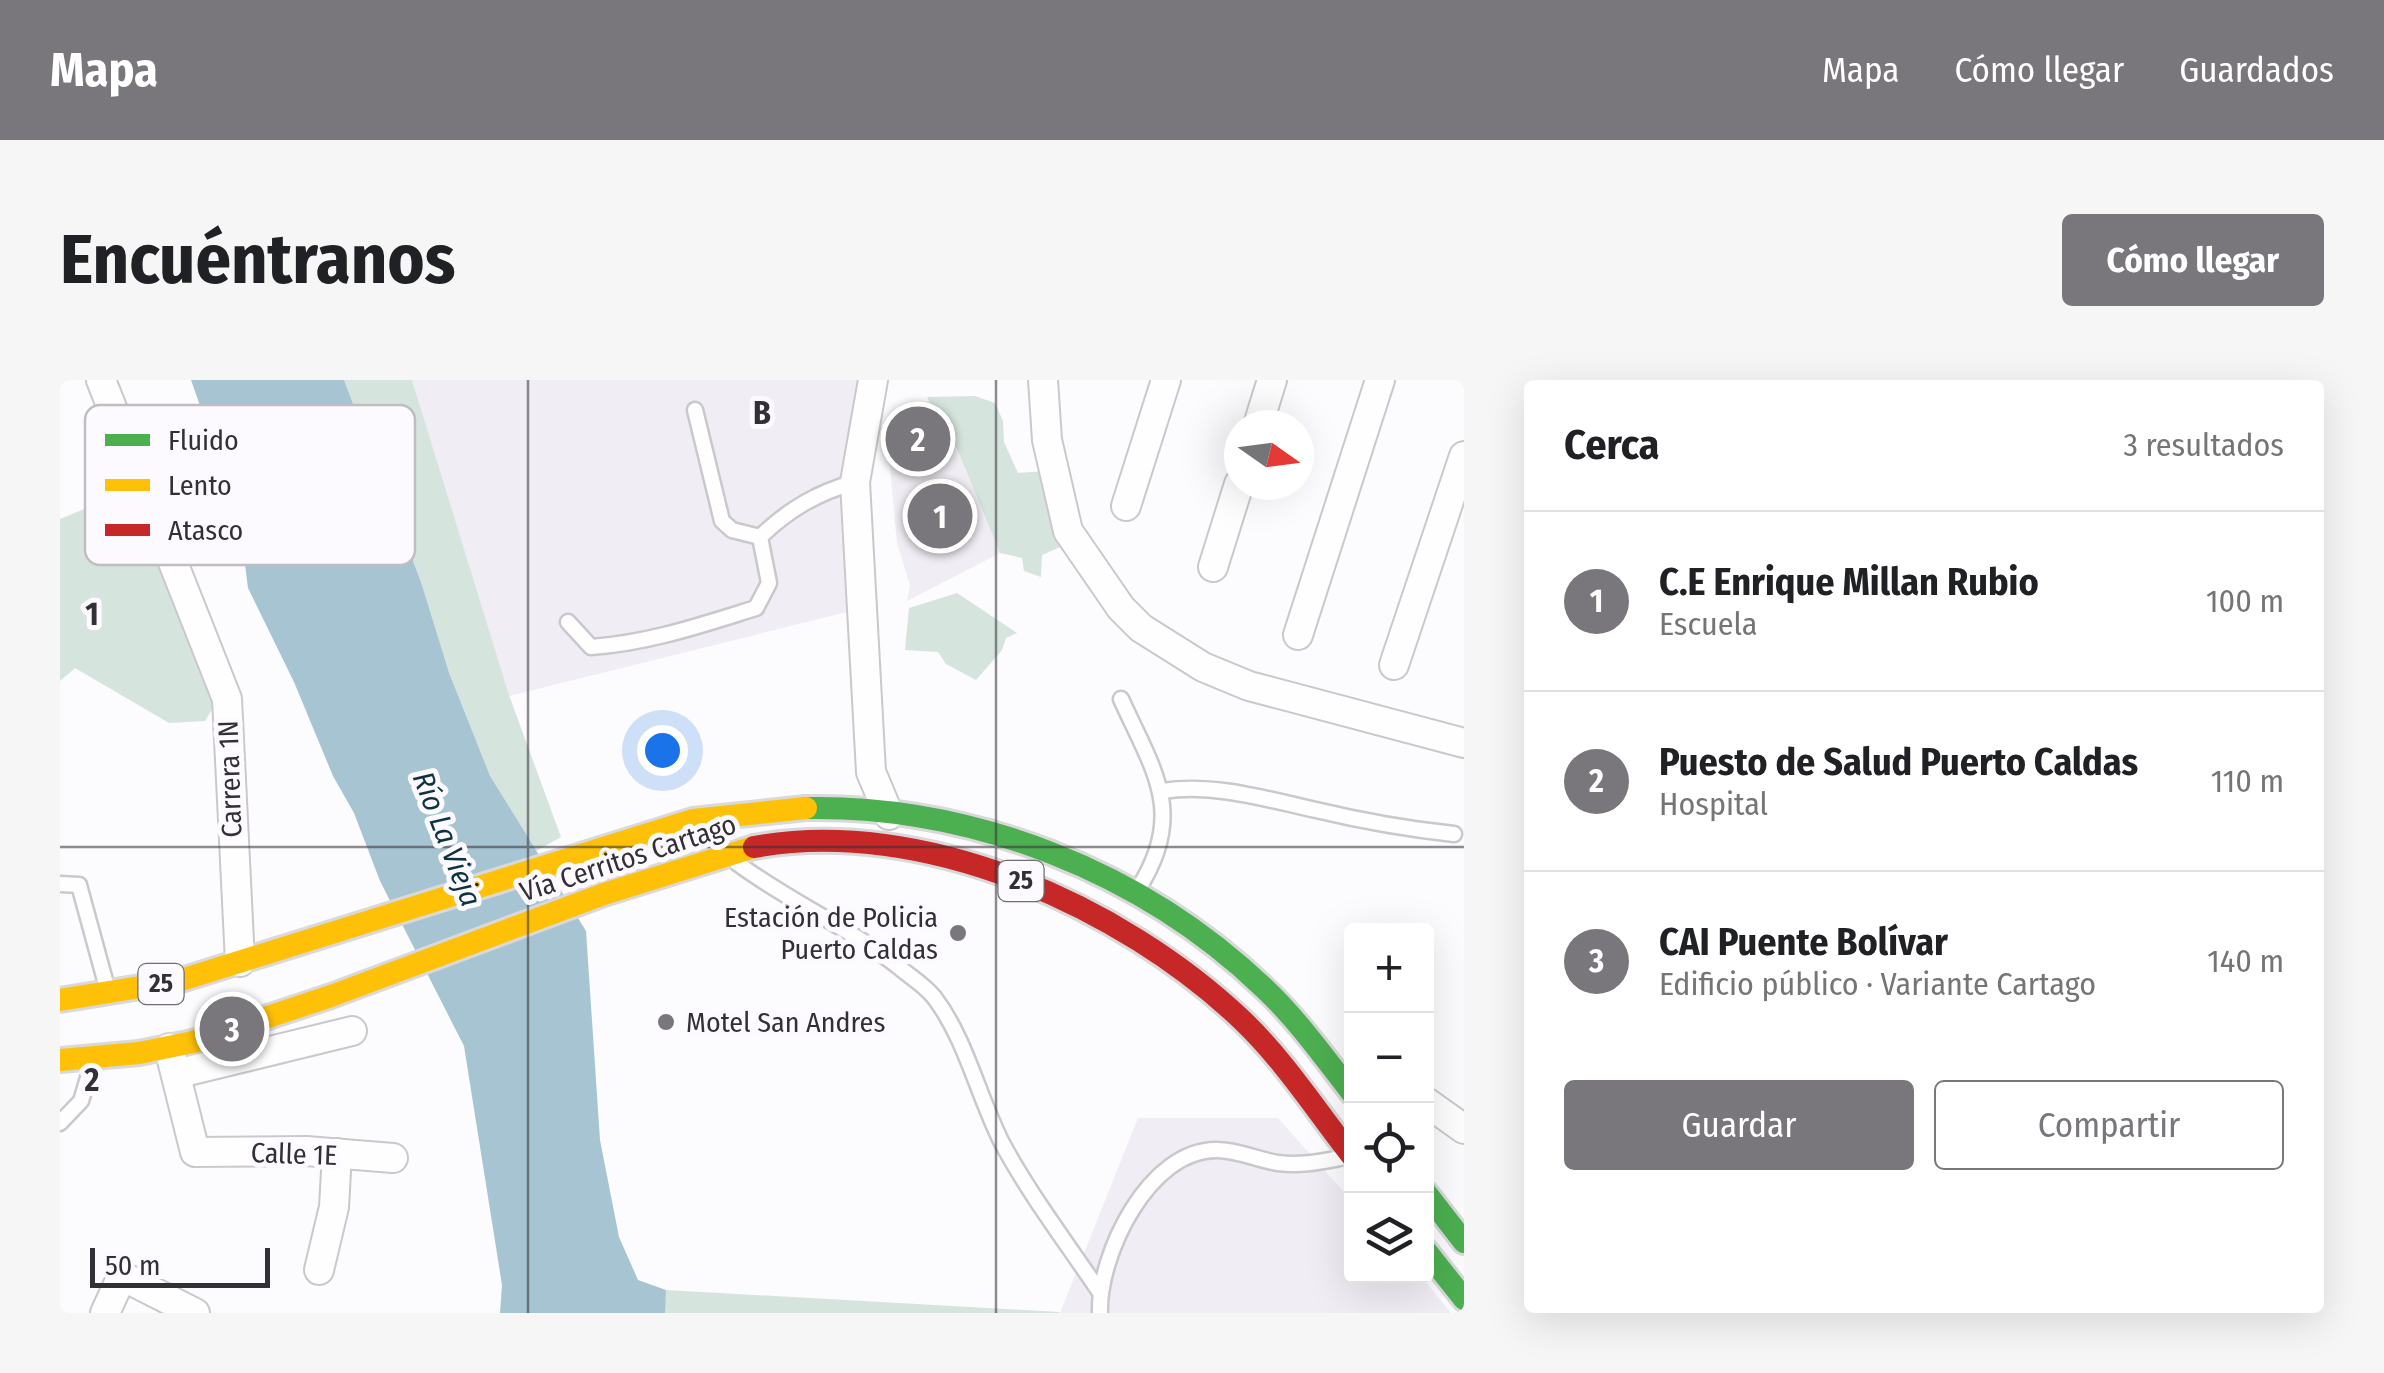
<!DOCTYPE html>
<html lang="es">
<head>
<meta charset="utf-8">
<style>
	body { margin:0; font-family:"Fira Sans Condensed",sans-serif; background:#f6f6f6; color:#202124 }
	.controls { position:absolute; right:30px; bottom:30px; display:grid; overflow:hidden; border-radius:10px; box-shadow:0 10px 40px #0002 }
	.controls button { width:90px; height:90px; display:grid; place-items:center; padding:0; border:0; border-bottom:2px solid #e0e0e0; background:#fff; color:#202124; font:50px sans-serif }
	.compass { position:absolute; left:1164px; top:30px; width:90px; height:90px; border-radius:50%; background:#fff; box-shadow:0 10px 40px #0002; rotate:104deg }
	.scale { position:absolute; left:30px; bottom:25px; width:180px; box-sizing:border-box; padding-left:10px; border:5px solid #332f37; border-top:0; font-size:28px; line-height:35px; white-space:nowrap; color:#332f37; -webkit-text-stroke:8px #fcfafe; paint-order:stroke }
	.you { position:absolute; left:602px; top:370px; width:35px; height:35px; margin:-25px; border:8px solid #fff; border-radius:50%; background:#1a73e8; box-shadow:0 0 0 15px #1a73e833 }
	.badge { display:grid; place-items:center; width:65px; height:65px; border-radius:50%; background:#79767c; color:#fff; font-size:32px; font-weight:700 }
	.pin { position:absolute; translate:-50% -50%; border:5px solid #fff; box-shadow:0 2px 10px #0006 }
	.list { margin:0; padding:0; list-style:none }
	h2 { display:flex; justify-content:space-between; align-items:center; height:130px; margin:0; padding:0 40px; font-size:42px }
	h2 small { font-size:32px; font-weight:400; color:#757577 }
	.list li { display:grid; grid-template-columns:65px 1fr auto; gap:30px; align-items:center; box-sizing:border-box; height:180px; padding:0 40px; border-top:2px solid #e0e0e0 }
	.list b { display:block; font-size:38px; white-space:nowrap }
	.list p { margin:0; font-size:32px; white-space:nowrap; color:#757577 }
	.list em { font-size:32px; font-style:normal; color:#757577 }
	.actions { display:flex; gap:20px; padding:30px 40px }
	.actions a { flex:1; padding:22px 0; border:2px solid #79767c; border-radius:10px; text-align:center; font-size:35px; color:#79767c }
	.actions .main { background:#79767c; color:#fff }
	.icon { flex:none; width:55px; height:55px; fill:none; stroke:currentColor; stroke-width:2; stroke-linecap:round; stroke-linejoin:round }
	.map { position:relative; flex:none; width:1404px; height:933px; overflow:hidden; border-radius:10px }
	header { display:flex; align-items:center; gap:60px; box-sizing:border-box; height:140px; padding:0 50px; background:#79767c; color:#fff }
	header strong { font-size:48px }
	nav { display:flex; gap:55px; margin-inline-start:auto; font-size:35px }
	.intro { display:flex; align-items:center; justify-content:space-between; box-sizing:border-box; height:240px; padding:0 60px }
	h1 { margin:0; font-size:70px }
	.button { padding:25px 45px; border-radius:10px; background:#79767c; color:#fff; font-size:35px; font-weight:700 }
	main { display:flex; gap:60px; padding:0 60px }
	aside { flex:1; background:#fff; border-radius:10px; box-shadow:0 10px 40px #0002 }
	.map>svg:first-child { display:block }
</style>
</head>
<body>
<header>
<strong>Mapa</strong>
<nav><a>Mapa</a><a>Cómo llegar</a><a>Guardados</a></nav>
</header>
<div class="intro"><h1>Encuéntranos</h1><a class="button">Cómo llegar</a></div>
<main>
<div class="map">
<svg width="1404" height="933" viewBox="0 0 1404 933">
	<rect width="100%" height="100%" fill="#fcfbfd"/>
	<g fill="#f1edf4">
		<path d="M 352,0 L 813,0 L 804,234 L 787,232 L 449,316 Z"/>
		<path d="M 871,20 L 898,71 L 940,173 L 847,221 L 850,205 L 837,163 L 830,87 L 821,48 Z"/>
		<path d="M 1078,738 L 1218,738 L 1291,820 L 1292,896 L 1361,896 L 1391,933 L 1000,933 Z"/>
	</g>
	<g fill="#d6e4de">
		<path d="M 284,0 L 352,0 L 449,315 L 501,457 L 476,471 L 430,397 L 388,293 L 361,202 Z"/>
		<path d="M 915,16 L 935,23 L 943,41 L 944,62 L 958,93 L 985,91 L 1009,163 L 982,175 L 981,197 L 964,191 L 962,178 L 940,173 L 898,71 L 867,17 Z"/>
		<path d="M 65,112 C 103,180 130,252 154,326 L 145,341 L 109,343 L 15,288 L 0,301 L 0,139 Z"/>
		<path d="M 897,213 L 957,253 L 946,258 L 942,270 L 916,300 L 886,284 L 878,272 L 845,270 L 849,228 Z"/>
		<path d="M 606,910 L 999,932 L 1000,933 L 604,933 Z"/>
	</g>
	<path fill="#a6c4d2" d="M 131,0 L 284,0 L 361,202 L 389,293 L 430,396 L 526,551 L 540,760 L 559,857 L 578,900 L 606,910 L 605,933 L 440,933 L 442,905 L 404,666 L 320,501 L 294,433 L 273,396 L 234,302 L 188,208 L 179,137 Z"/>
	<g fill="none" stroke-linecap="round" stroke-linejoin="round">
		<defs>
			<g id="lane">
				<path d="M 635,30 L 662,141 L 672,150 L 700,157"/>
				<path d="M 508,242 L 531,267 C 589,263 641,245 696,228 L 709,203 L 700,157 C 729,129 757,113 795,102"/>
				<path d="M 1061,319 C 1093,390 1127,433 1078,509"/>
				<path d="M 1103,411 C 1153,403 1206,419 1256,430 C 1302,441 1347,449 1394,454"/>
				<path d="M 677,483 C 731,523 793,549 845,592 C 854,599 866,607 874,617 C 906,659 918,716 942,763 C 970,815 1006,862 1039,911"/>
				<path d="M 0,504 L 19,505 L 46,604"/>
				<path d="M 0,743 L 21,721 L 31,688"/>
				<path d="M 1040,933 C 1038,875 1089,769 1157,770 C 1178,770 1198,780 1218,783 C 1240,786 1259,782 1280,778"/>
			</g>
			<g id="street">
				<path d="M 41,0 L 167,319 L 180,582"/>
				<path d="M 813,0 L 795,102 L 811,392 L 829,435"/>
				<path d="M 983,0 L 987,60 L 1008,151 L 1061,228 L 1081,248 L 1143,287 L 1189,306 L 1404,363"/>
				<path d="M 1198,45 L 1212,0"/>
				<path d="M 1066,126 L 1106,0"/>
				<path d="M 1153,187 L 1179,104"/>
				<path d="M 1238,255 L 1320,0"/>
				<path d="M 1334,285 L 1404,76"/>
				<path d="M 109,668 L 135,772 L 246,771 L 333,778"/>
				<path d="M 116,694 L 292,651"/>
				<path d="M 1366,722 L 1404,749"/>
				<path d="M 259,890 L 274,827 L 277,773"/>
				<path d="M 45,933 L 62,896 L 135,933"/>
			</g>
			<g id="fast">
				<path d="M 746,428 C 913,425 1083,492 1204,608 C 1237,639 1264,677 1292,713"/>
				<path d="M 1366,813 L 1404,862"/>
				<path d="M 1366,871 L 1404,919"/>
			</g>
			<g id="slow">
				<path d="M 0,620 L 118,601 L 633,440 L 746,428"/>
				<path d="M 0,680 L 79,673 L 133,662 L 271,616 L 544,514 L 694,467"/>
			</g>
			<path id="jam" d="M 694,467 C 862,436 1062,526 1182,640 C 1224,680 1256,730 1292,776"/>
		</defs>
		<use href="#lane" stroke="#cbc8cd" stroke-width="19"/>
		<use href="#street" stroke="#cbc8cd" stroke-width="32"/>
		<use href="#fast" stroke="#d9d8da" stroke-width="28"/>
		<use href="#slow" stroke="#d9d8da" stroke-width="28"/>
		<use href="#jam" stroke="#d9d8da" stroke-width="28"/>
		<use href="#lane" stroke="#fffeff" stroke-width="14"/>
		<use href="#street" stroke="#fffeff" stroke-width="28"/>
		<use href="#fast" stroke="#4caf50" stroke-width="22"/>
		<use href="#slow" stroke="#ffc107" stroke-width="22"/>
		<use href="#jam" stroke="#c62828" stroke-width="22"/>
	</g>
	<path fill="none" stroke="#332f37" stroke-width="2.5" stroke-opacity="0.55" d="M 468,0 L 468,933M 936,0 L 936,933M 0,467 L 1404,467"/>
	<g fill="#79767c" stroke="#fcfafe" stroke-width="4">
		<circle cx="898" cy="553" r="10"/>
		<circle cx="606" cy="642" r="10"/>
	</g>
	<g text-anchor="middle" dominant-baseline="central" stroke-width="10" stroke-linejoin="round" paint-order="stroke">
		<g fill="#fcfafe" stroke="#6f6c73" stroke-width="2.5">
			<rect x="938.5" y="481" width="45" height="40" rx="8"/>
			<rect x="78.5" y="584" width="45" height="40" rx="8"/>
		</g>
		<g font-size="25" font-weight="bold" fill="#332f37">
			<text x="961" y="501">25</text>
			<text x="101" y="604">25</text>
		</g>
		<g font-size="28" fill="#332f37" stroke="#fcfafe">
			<text transform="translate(170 399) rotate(-92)">Carrera 1N</text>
			<text transform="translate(568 478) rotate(-18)">Vía Cerritos Cartago</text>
			<text transform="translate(234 774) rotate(2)">Calle 1E</text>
		</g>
		<g font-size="28" fill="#332f37" stroke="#fcfafe" text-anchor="end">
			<text x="878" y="537">Estación de Policia<tspan x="878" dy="32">Puerto Caldas</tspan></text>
			<text x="626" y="642" text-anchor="start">Motel San Andres</text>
		</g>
		<g font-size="30" font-style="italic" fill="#0c3343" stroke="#fcfafe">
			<text transform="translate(387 459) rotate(69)">Río La Vieja</text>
		</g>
	</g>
	<rect x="25" y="25" width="330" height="160" rx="15" fill="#fcfafe" stroke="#c0bdc2" stroke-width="2.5"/>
	<rect x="45" y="54" width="45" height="12" fill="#4caf50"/>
	<rect x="45" y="99" width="45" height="12" fill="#ffc107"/>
	<rect x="45" y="144" width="45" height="12" fill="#c62828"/>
	<g font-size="28" fill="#332f37">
		<text x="108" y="70">Fluido</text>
		<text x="108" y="115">Lento</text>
		<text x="108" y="160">Atasco</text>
	</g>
	<g font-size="32" text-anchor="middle" font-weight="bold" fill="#332f37" stroke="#fcfafe" stroke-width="10" stroke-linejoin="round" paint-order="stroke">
		<text x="702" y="44">B</text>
		<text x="32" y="245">1</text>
		<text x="32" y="711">2</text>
	</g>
</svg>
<div class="controls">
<button>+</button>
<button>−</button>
<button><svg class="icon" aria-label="locate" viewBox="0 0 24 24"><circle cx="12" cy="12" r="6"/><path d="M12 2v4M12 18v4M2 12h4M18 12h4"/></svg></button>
<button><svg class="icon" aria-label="layers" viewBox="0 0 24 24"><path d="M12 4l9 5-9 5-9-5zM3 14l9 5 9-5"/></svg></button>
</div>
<svg class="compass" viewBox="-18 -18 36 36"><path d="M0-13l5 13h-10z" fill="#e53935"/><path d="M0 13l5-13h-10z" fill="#757577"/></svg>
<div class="scale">50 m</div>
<div class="you"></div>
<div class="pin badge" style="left:880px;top:136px">1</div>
<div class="pin badge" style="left:858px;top:59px">2</div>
<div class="pin badge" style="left:172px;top:649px">3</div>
</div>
<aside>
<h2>Cerca<small>3 resultados</small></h2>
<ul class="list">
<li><span class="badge">1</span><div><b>C.E Enrique Millan Rubio</b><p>Escuela</p></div><em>100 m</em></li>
<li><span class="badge">2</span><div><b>Puesto de Salud Puerto Caldas</b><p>Hospital</p></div><em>110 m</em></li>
<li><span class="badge">3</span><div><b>CAI Puente Bolívar</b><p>Edificio público · Variante Cartago</p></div><em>140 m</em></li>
</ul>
<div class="actions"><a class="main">Guardar</a><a>Compartir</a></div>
</aside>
</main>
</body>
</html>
